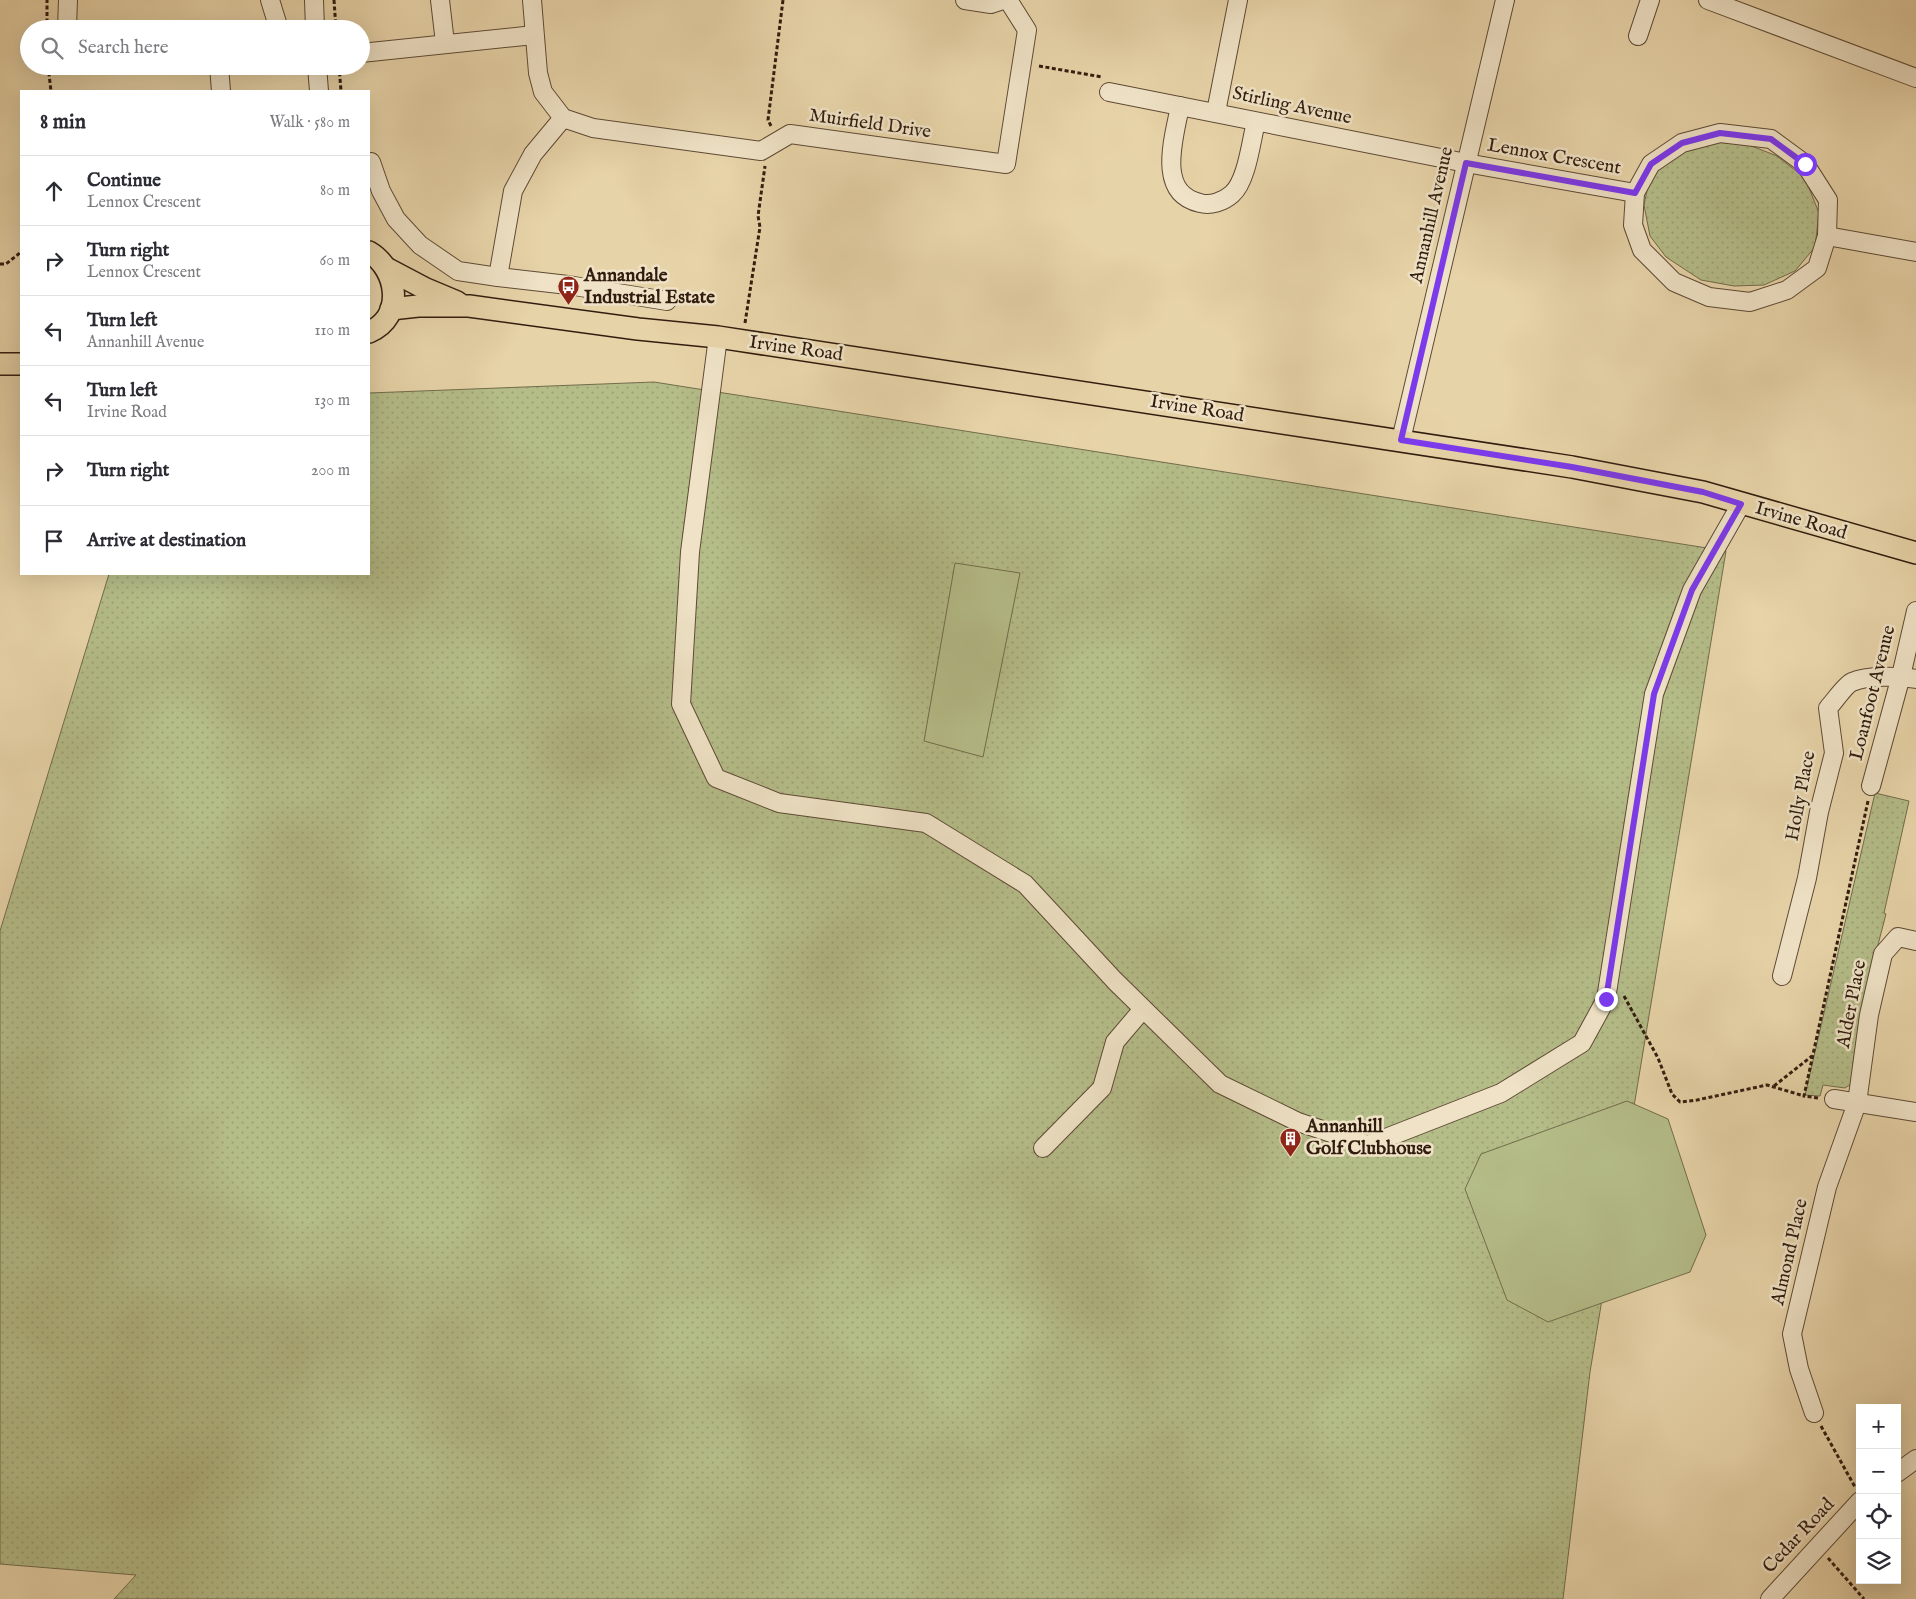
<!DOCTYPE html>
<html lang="en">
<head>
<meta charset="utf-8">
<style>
	body { margin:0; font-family:"IM FELL English",serif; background:#f7f7f7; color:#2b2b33 }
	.controls { position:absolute; right:15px; bottom:15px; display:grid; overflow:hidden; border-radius:0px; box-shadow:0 5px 20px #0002 }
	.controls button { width:45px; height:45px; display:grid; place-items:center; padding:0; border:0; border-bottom:1px solid #e1e1e2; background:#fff; color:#2b2b33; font:25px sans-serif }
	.stop { position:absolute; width:15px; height:15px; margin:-11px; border:4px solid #7c3aed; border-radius:50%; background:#fff }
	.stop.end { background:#7c3aed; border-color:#fff; box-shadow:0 1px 5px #0008 }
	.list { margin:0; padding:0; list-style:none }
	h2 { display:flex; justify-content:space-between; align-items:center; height:65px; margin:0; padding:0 20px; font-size:21px }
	h2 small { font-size:16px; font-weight:400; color:#7c7c81 }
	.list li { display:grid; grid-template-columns:32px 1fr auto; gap:15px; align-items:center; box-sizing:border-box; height:70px; padding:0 20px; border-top:1px solid #e1e1e2 }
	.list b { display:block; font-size:19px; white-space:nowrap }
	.list p { margin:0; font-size:16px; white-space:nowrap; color:#7c7c81 }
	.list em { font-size:16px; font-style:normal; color:#7c7c81 }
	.icon { flex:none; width:28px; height:28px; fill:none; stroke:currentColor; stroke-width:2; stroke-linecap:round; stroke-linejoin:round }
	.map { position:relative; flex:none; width:1916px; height:1599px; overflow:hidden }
	.search { position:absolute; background:#fff; box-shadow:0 5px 20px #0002; left:20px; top:20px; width:350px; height:55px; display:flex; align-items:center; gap:12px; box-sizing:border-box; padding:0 18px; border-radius:28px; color:#7c7c81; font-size:19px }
	.panel { position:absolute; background:#fff; box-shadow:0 5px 20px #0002; left:20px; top:90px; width:350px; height:485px; border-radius:0px }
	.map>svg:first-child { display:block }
</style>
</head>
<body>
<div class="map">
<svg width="1916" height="1599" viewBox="0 0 1916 1599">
	<defs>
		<pattern id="grass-dots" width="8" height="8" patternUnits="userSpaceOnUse" patternTransform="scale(1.25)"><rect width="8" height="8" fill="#b4bc88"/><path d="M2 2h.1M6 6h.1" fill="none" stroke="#9ba174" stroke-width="1.8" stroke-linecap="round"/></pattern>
	</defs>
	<rect width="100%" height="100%" fill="#e7d3a8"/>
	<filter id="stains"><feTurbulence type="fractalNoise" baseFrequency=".004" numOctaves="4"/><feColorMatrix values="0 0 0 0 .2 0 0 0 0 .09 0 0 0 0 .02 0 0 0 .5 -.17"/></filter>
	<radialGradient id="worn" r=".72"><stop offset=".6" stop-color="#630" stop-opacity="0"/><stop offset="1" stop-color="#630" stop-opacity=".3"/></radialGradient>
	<g fill="url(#grass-dots)" stroke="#726c4c">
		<path d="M 1711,142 L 1744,143 L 1777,156 L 1805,178 L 1819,213 L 1815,247 L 1795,271 L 1764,285 L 1734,286 L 1701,280 L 1666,257 L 1650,236 L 1644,205 L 1649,181 L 1657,168 L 1682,151 Z"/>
		<path d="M 654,382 L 1726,551 L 1590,1372 L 1563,1599 L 114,1599 L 136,1575 L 0,1564 L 0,931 L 109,574 L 369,574 L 369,393 Z"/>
		<path d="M 1875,793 L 1909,801 L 1884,913 L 1886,914 L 1867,987 L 1856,1081 L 1845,1088 L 1823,1085 L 1820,1096 L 1805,1095 Z"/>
	</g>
	<g fill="#b4bc88" stroke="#726c4c">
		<path d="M 955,563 L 1020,573 L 983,757 L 924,741 Z"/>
		<path d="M 1627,1101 L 1668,1119 L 1706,1235 L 1690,1272 L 1548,1322 L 1507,1300 L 1465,1189 L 1481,1154 Z"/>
	</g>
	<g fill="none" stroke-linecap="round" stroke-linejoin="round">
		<defs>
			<g id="minor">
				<path d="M 270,0 L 279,29"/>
				<path d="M 314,0 L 315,29"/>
				<path d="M 440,0 L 445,43"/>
				<path d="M 532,0 L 538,73 L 543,92 L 563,118 L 593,128 L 761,151 L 790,134 L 1006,164 L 1027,30 L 1008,0"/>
				<path d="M 965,0 L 991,4 L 1003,0"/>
				<path d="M 1708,0 L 1916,78"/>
				<path d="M 67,29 L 68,0"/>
				<path d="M 1638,36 L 1650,0"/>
				<path d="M 361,53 L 534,35"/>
				<path d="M 219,66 L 221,91"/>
				<path d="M 317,66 L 319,91"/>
				<path d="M 1109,92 L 1466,163 L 1635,193 L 1651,164 L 1682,143 L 1720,133 L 1771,139 L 1805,164 L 1828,200 L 1827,236"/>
				<path d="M 1180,106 C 1174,138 1156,193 1200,203 C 1210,206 1223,202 1232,194 C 1247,181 1251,141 1256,122"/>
				<path d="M 1216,112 L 1238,0"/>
				<path d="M 371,162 L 381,191 L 396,219 L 420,245 L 458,271 L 498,277 L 568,285 L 667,301"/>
				<path d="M 1635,193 L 1633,225 L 1642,250 L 1674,282 L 1709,297 L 1750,302 L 1787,290 L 1817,268 L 1827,236 L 1916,252"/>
				<path d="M 498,277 L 513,191 L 533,154 L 563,118"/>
				<path d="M 718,337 L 690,552 L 681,704 L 716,778 L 779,803 L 926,823 L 1025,884 L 1115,981 L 1220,1084 L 1298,1122 L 1368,1145 L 1501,1093 L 1582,1043 L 1606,999 L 1654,694 L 1692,590 L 1741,504"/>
				<path d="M 1401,440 L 1505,0"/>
				<path d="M 1871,786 L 1901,676 L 1916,611"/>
				<path d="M 1782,976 L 1807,878 L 1819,812 L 1834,753 L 1828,708 C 1834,702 1845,685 1852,682 C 1868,675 1899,676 1916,679"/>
				<path d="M 1834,1099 L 1916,1112"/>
				<path d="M 1043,1148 L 1102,1088 L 1115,1042 L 1143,1009"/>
				<path d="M 1814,1413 L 1799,1369 L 1792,1334 L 1827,1187 L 1857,1103 L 1869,1015 L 1883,954 L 1898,937 L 1916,941"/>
				<path d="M 1897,1473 L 1916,1459"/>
				<path d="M 1770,1599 L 1860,1501"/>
			</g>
			<g id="major">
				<path d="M 369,252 C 398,269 405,317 369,332"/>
				<path d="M 388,269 L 426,289 L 457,302"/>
				<path d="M 391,309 L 418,306 L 469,306 L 638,329 L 718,337 L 1572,467 L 1703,492 L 1916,553"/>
				<path d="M 0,364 L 21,364"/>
			</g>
		</defs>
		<use href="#minor" stroke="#5e4a35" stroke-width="20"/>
		<use href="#major" stroke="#311d0f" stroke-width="24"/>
		<g stroke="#311d0f" stroke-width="3" stroke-dasharray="4 2.5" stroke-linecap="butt">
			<path d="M 334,0 L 336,29"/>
			<path d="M 47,29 L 47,0"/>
			<path d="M 48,66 L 51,91"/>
			<path d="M 339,66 L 341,91"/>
			<path d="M 1039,66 L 1102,77"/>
			<path d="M 771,126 L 768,120 L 783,0"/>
			<path d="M 0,264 L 6,264 L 21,252"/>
			<path d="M 745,323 L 760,227 L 758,216 L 765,166"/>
			<path d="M 1624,996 L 1658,1058 L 1672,1094 L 1680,1102 L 1697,1100 L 1767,1085 L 1804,1096"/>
			<path d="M 1774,1086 L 1812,1056"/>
			<path d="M 1818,1098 L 1804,1096 L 1868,801"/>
			<path d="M 1821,1426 L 1855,1487"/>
			<path d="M 1828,1558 L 1864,1599"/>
		</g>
		<use href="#minor" stroke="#efe2c6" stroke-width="18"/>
		<use href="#major" stroke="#e7d3a8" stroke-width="21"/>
	</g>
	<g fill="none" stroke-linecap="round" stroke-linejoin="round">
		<path stroke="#7c3aed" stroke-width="6" d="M 1606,999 L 1654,694 L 1692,590 L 1741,504 L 1703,492 L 1572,467 L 1401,440 L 1466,163 L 1635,193 L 1651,164 L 1682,143 L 1720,133 L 1771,139 L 1805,164"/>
	</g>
	<defs>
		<symbol id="bus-pin" viewBox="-11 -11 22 30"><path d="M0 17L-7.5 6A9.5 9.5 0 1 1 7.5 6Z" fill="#8f2418" stroke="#efe2c6"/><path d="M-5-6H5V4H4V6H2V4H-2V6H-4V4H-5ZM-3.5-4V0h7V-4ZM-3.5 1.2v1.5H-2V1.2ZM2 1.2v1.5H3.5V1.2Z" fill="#fff"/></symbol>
		<symbol id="building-pin" viewBox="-11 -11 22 30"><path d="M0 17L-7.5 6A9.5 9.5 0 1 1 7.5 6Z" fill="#8f2418" stroke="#efe2c6"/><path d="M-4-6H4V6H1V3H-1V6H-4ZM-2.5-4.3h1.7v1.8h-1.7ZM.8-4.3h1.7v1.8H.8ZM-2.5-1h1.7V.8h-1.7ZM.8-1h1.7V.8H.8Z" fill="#fff"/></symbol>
	</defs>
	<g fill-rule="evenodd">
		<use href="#bus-pin" x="556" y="274" width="25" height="34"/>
		<use href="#building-pin" x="1278" y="1126" width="25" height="34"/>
	</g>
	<g text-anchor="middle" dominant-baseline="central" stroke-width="5" stroke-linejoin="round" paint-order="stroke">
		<g font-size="19" fill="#311d0f" stroke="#efe2c6">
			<text transform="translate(1292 106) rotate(12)">Stirling Avenue</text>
			<text transform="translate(870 124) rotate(8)">Muirfield Drive</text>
			<text transform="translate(1554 157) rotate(10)">Lennox Crescent</text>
			<text transform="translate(1432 215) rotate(-77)">Annanhill Avenue</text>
			<text transform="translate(796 349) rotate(8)">Irvine Road</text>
			<text transform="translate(1197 409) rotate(9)">Irvine Road</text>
			<text transform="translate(1801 521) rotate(16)">Irvine Road</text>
			<text transform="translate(1873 693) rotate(-76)">Loanfoot Avenue</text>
			<text transform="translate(1801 796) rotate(-79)">Holly Place</text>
			<text transform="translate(1852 1004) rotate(-79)">Alder Place</text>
			<text transform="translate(1790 1252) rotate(-77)">Almond Place</text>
			<text transform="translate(1799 1536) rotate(-47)">Cedar Road</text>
		</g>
		<g font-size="19" font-weight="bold" fill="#311d0f" stroke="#efe2c6" text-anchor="start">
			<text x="584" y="276">Annandale<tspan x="584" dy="22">Industrial Estate</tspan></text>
			<text x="1306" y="1127">Annanhill<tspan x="1306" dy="22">Golf Clubhouse</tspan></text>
		</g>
	</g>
	<rect width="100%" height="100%" filter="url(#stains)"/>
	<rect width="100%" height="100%" fill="url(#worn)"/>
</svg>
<div class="controls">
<button>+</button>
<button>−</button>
<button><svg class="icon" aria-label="locate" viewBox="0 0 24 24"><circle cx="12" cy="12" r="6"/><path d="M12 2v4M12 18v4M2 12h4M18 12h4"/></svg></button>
<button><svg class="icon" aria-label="layers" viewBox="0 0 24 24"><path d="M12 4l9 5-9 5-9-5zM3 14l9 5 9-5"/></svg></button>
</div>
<div class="stop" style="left:1805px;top:164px"></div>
<div class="stop end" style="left:1606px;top:999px"></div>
<div class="search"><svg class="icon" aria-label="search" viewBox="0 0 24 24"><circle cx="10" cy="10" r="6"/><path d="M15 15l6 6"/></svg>Search here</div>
<section class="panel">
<h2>8 min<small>Walk · 580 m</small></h2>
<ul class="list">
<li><svg class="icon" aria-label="ahead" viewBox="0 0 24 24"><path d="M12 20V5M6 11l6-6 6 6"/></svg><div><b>Continue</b><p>Lennox Crescent</p></div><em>80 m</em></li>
<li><svg class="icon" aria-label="right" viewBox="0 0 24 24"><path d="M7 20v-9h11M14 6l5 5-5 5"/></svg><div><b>Turn right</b><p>Lennox Crescent</p></div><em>60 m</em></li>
<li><svg class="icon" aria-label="left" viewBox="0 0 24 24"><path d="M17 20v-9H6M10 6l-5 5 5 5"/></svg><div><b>Turn left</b><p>Annanhill Avenue</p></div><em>110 m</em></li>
<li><svg class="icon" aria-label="left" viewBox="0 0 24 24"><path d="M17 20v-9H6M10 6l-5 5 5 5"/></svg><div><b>Turn left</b><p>Irvine Road</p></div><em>130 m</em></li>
<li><svg class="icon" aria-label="right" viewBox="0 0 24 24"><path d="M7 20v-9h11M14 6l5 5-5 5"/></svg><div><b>Turn right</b></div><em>200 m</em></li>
<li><svg class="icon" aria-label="arrive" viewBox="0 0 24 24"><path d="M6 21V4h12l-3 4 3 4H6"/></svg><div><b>Arrive at destination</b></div></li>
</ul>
</section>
</div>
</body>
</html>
